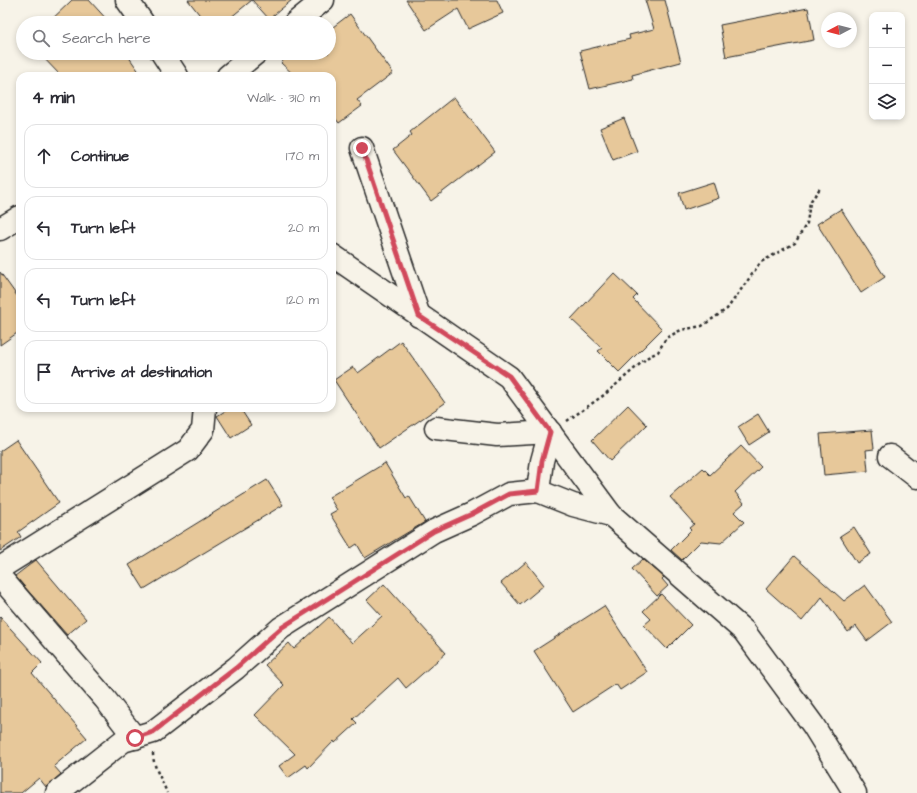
<!DOCTYPE html>
<html lang="en">
<head>
<meta charset="utf-8">
<style>
	body { margin:0; font-family:"Architects Daughter",sans-serif; background:#f7f7f7; color:#2b2b33 }
	.controls { position:absolute; right:12px; top:12px; display:grid; overflow:hidden; border-radius:8px; box-shadow:0 2px 6px #0003 }
	.controls button { width:36px; height:36px; display:grid; place-items:center; padding:0; border:0; border-bottom:1px solid #e1e1e2; background:#fff; color:#2b2b33; font:20px sans-serif }
	.compass { position:absolute; left:821px; top:12px; width:36px; height:36px; border-radius:50%; background:#fff; box-shadow:0 2px 6px #0003; rotate:263deg }
	.stop { position:absolute; width:12px; height:12px; margin:-9px; border:3px solid #d1495b; border-radius:50%; background:#fff }
	.stop.end { background:#d1495b; border-color:#fff; box-shadow:0 1px 4px #0008 }
	.list { margin:0; padding:0; list-style:none }
	h2 { display:flex; justify-content:space-between; align-items:center; height:52px; margin:0; padding:0 16px; font-size:17px }
	h2 small { font-size:13px; font-weight:400; color:#7c7c81 }
	.list li { display:grid; grid-template-columns:26px 1fr auto; gap:12px; align-items:center; box-sizing:border-box; height:64px; margin:0 8px 8px; padding:0 8px; border:1px solid #e1e1e2; border-radius:12px }
	.list b { display:block; font-size:15px; white-space:nowrap }
	.list em { font-size:13px; font-style:normal; color:#7c7c81 }
	.icon { flex:none; width:22px; height:22px; fill:none; stroke:currentColor; stroke-width:2; stroke-linecap:round; stroke-linejoin:round }
	.map { position:relative; flex:none; width:917px; height:793px; overflow:hidden }
	.search { position:absolute; background:#fff; box-shadow:0 2px 6px #0003; left:16px; top:16px; width:320px; height:44px; display:flex; align-items:center; gap:10px; box-sizing:border-box; padding:0 14px; border-radius:22px; color:#7c7c81; font-size:15px }
	.panel { position:absolute; background:#fff; box-shadow:0 2px 6px #0003; left:16px; top:72px; width:320px; height:340px; border-radius:12px }
	.map>svg:first-child { display:block }
</style>
</head>
<body>
<div class="map">
<svg width="917" height="793" viewBox="0 0 917 793">
	<rect width="100%" height="100%" fill="#f7f3e8"/>
	<filter id="ink" filterUnits="userSpaceOnUse"><feTurbulence type="fractalNoise" baseFrequency=".025" numOctaves="2"/><feDisplacementMap in="SourceGraphic" scale="8" xChannelSelector="R" yChannelSelector="G"/><feConvolveMatrix kernelMatrix="1 2 1 2 8 2 1 2 1" color-interpolation-filters="sRGB"/></filter>
	<g filter="url(#ink)">
		<g fill="#e7c89a" stroke="#2b2b2b">
			<path d="M 72,0 L 89,0 L 110,23 L 48,23 Z"/>
			<path d="M 188,0 L 292,0 L 269,19 L 252,0 L 224,23 L 206,23 Z"/>
			<path d="M 406,0 L 497,0 L 503,13 L 468,29 L 458,9 L 426,30 Z"/>
			<path d="M 645,0 L 665,0 L 681,62 L 632,75 L 633,79 L 590,89 L 580,51 L 630,39 L 629,35 L 654,29 Z"/>
			<path d="M 808,8 L 814,40 L 726,57 L 720,25 Z"/>
			<path d="M 350,14 L 393,73 L 357,100 L 362,106 L 339,123 L 332,114 L 332,76 L 295,76 L 281,63 L 290,53 L 329,53 L 329,30 Z"/>
			<path d="M 39,53 L 126,53 L 142,76 L 61,76 Z"/>
			<path d="M 454,97 L 495,152 L 431,201 L 393,150 L 412,135 L 410,132 Z"/>
			<path d="M 624,118 L 637,151 L 613,160 L 600,128 Z"/>
			<path d="M 714,182 L 719,198 L 684,210 L 679,193 Z"/>
			<path d="M 841,209 L 885,277 L 861,293 L 817,224 Z"/>
			<path d="M 0,272 L 20,300 L 20,331 L 0,345 Z"/>
			<path d="M 614,273 L 637,295 L 633,299 L 662,329 L 619,372 L 598,351 L 602,348 L 571,319 Z"/>
			<path d="M 401,341 L 445,403 L 379,448 L 334,380 L 353,367 L 358,373 Z"/>
			<path d="M 628,405 L 647,425 L 610,461 L 592,440 Z"/>
			<path d="M 230,408 L 240,408 L 251,425 L 231,438 L 217,416 Z"/>
			<path d="M 758,414 L 769,432 L 749,445 L 738,427 Z"/>
			<path d="M 872,430 L 874,449 L 866,450 L 868,471 L 824,475 L 820,434 Z"/>
			<path d="M 16,440 L 59,503 L 18,532 L 21,537 L 0,551 L 0,451 Z"/>
			<path d="M 741,446 L 761,467 L 735,492 L 744,503 L 734,512 L 744,522 L 721,543 L 701,541 L 682,560 L 671,550 L 691,530 L 689,528 L 694,524 L 670,497 L 703,468 L 710,475 Z"/>
			<path d="M 385,463 L 406,498 L 409,496 L 425,522 L 365,558 L 357,544 L 351,548 L 330,514 L 337,510 L 329,497 Z"/>
			<path d="M 267,480 L 283,505 L 144,589 L 129,565 Z"/>
			<path d="M 854,527 L 871,554 L 857,563 L 840,536 Z"/>
			<path d="M 794,556 L 844,601 L 865,585 L 892,622 L 867,641 L 856,626 L 848,632 L 822,597 L 802,621 L 766,589 Z"/>
			<path d="M 643,559 L 664,577 L 662,579 L 668,586 L 657,596 L 632,569 Z"/>
			<path d="M 36,560 L 86,619 L 67,635 L 15,576 Z"/>
			<path d="M 526,562 L 544,585 L 520,605 L 501,583 Z"/>
			<path d="M 384,584 L 446,653 L 406,688 L 398,678 L 353,719 L 357,723 L 335,743 L 334,741 L 308,768 L 306,765 L 288,778 L 279,766 L 295,754 L 255,715 L 284,685 L 265,665 L 289,643 L 294,649 L 329,617 L 352,643 L 382,616 L 367,600 Z"/>
			<path d="M 661,594 L 691,625 L 667,649 L 644,625 L 651,619 L 643,611 Z"/>
			<path d="M 604,606 L 647,672 L 620,690 L 616,684 L 573,712 L 534,651 Z"/>
			<path d="M 0,617 L 42,663 L 32,673 L 87,738 L 54,766 L 61,774 L 46,787 L 39,778 L 21,793 L 0,793 Z"/>
		</g>
		<g fill="none" stroke-linecap="round" stroke-linejoin="round">
			<defs>
				<g id="minor">
					<path d="M 127,0 L 143,23"/>
					<path d="M 295,23 L 323,0"/>
					<path d="M 162,53 L 177,76"/>
					<path d="M 228,76 L 256,53"/>
					<path d="M 362,148 L 419,316"/>
					<path d="M 0,229 L 20,217"/>
					<path d="M 332,255 L 509,377 L 611,515 L 744,631 L 813,725 L 855,793"/>
					<path d="M 436,428 L 497,435 L 550,432"/>
					<path d="M 550,432 L 542,461 L 538,491 L 573,505 L 611,515"/>
					<path d="M 890,456 L 917,477"/>
					<path d="M 0,568 L 188,450 L 203,430 L 205,408"/>
					<path d="M 0,577 L 105,699 L 135,738"/>
					<path d="M 57,793 L 123,741 L 153,732 L 236,668 L 281,628 L 434,531 L 472,514 L 509,494 L 538,491"/>
				</g>
			</defs>
			<use href="#minor" stroke="#2b2b2b" stroke-width="25"/>
			<g stroke="#2b2b2b" stroke-width="2.5" stroke-dasharray="3 3" stroke-linecap="butt">
				<path d="M 567,421 L 604,395 L 648,357 L 658,352 L 666,338 L 681,330 L 702,326 L 727,309 L 761,262 L 795,243 L 807,223 L 810,202 L 821,187"/>
				<path d="M 153,753 C 153,768 162,779 167,793"/>
			</g>
			<use href="#minor" stroke="#f7f3e8" stroke-width="22"/>
		</g>
	</g>
	<g fill="none" stroke-linecap="round" stroke-linejoin="round" filter="url(#ink)">
		<path stroke="#d1495b" stroke-width="5" d="M 135,738 L 153,732 L 236,668 L 281,628 L 434,531 L 472,514 L 509,494 L 538,491 L 542,461 L 550,432 L 509,376 L 419,316 L 362,148"/>
	</g>
</svg>
<div class="controls">
<button>+</button>
<button>−</button>
<button><svg class="icon" aria-label="layers" viewBox="0 0 24 24"><path d="M12 4l9 5-9 5-9-5zM3 14l9 5 9-5"/></svg></button>
</div>
<svg class="compass" viewBox="-18 -18 36 36"><path d="M0-13l5 13h-10z" fill="#e53935"/><path d="M0 13l5-13h-10z" fill="#7c7c81"/></svg>
<div class="stop" style="left:135px;top:738px"></div>
<div class="stop end" style="left:362px;top:148px"></div>
<div class="search"><svg class="icon" aria-label="search" viewBox="0 0 24 24"><circle cx="10" cy="10" r="6"/><path d="M15 15l6 6"/></svg>Search here</div>
<section class="panel">
<h2>4 min<small>Walk · 310 m</small></h2>
<ul class="list">
<li><svg class="icon" aria-label="ahead" viewBox="0 0 24 24"><path d="M12 20V5M6 11l6-6 6 6"/></svg><div><b>Continue</b></div><em>170 m</em></li>
<li><svg class="icon" aria-label="left" viewBox="0 0 24 24"><path d="M17 20v-9H6M10 6l-5 5 5 5"/></svg><div><b>Turn left</b></div><em>20 m</em></li>
<li><svg class="icon" aria-label="left" viewBox="0 0 24 24"><path d="M17 20v-9H6M10 6l-5 5 5 5"/></svg><div><b>Turn left</b></div><em>120 m</em></li>
<li><svg class="icon" aria-label="arrive" viewBox="0 0 24 24"><path d="M6 21V4h12l-3 4 3 4H6"/></svg><div><b>Arrive at destination</b></div></li>
</ul>
</section>
</div>
</body>
</html>
